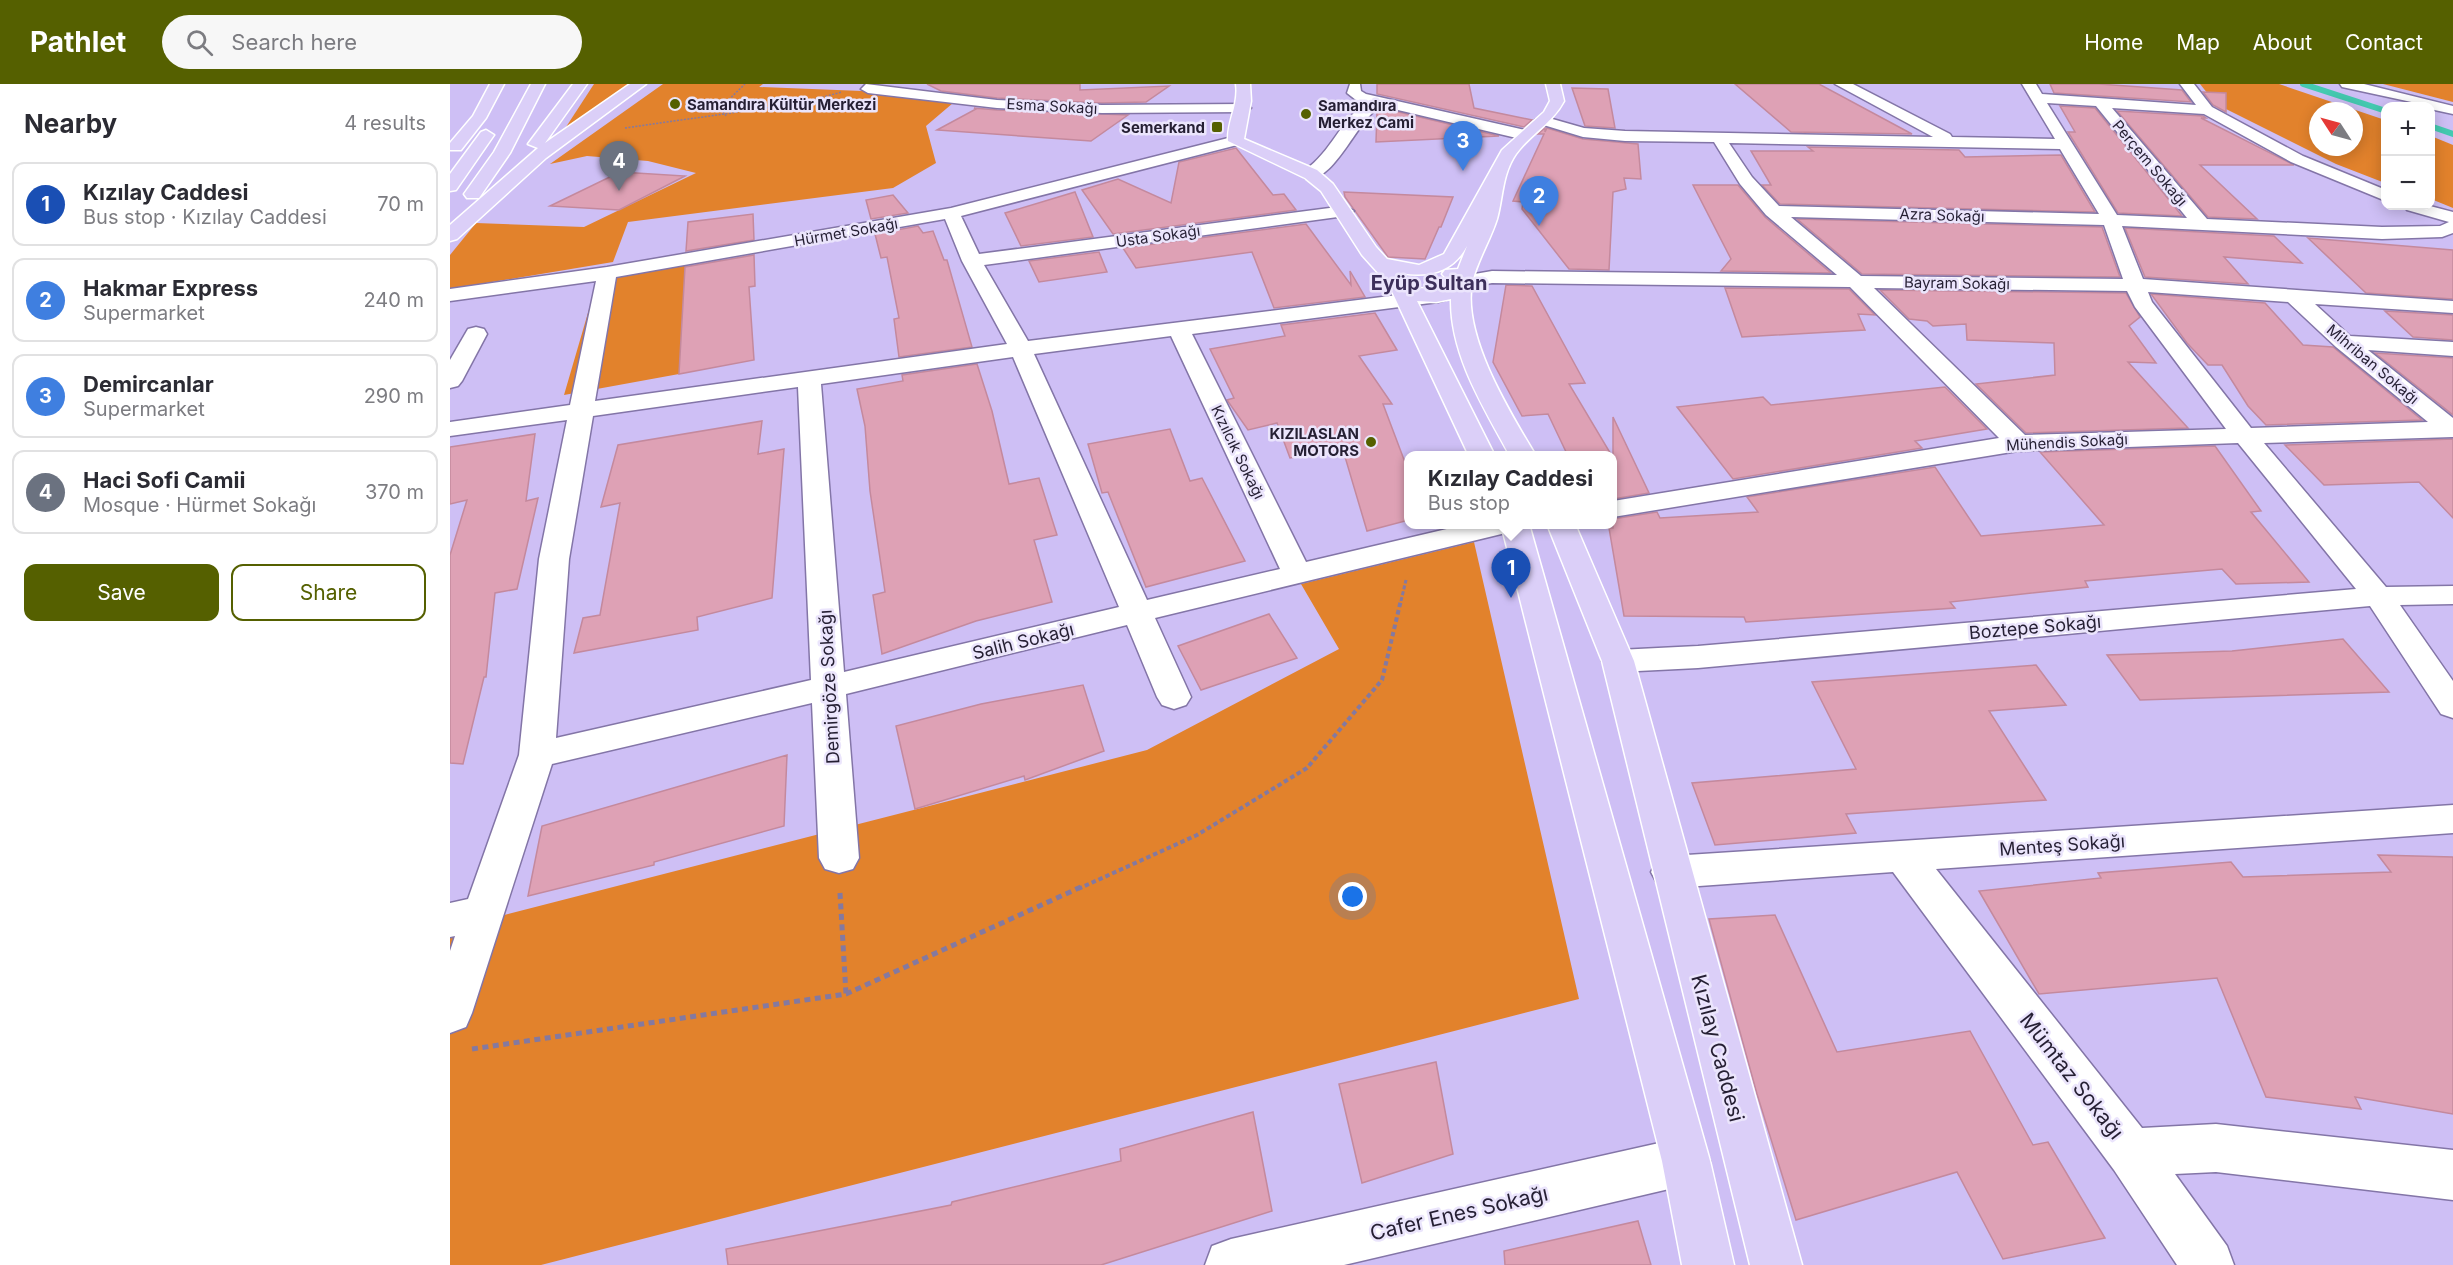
<!DOCTYPE html>
<html lang="en">
<head>
<meta charset="utf-8">
<style>
	body { margin:0; font-family:Inter,sans-serif; background:#f7f7f7; color:#2b2b33 }
	.controls { position:absolute; right:18px; top:18px; display:grid; overflow:hidden; border-radius:12px; box-shadow:0 3px 15px #0003 }
	.controls button { width:54px; height:54px; display:grid; place-items:center; padding:0; border:0; border-bottom:2px solid #e1e1e2; background:#fff; color:#2b2b33; font:30px sans-serif }
	.compass { position:absolute; left:1859px; top:18px; width:54px; height:54px; border-radius:50%; background:#fff; box-shadow:0 3px 15px #0003; rotate:306deg }
	.you { position:absolute; left:903px; top:813px; width:21px; height:21px; margin:-15px; border:4px solid #fff; border-radius:50%; background:#1a73e8; box-shadow:0 0 0 9px #1a73e833 }
	.badge { display:grid; place-items:center; width:39px; height:39px; border-radius:50%; background:#556000; color:#fff; font-size:20px; font-weight:700 }
	.pin { position:absolute; translate:-50% -50px; filter:drop-shadow(0 2px 3px #0008) }
	.pin::after { content:''; position:absolute; top:32px; width:21px; height:18px; background:inherit; clip-path:polygon(0 0,100% 0,50% 100%) }
	.popup { position:absolute; left:954px; top:367px; width:213px; height:78px; box-sizing:border-box; display:grid; place-content:center; border-radius:12px; background:#fff; filter:drop-shadow(0 2px 4px #0005); font-size:20px; white-space:nowrap; color:#7c7c81 }
	.popup b { font-size:22px; color:#2b2b33 }
	.popup::after { content:''; position:absolute; left:50%; top:100%; margin-left:-12px; border:12px solid transparent; border-top-color:#fff }
	.list { margin:0; padding:0; list-style:none }
	h2 { display:flex; justify-content:space-between; align-items:center; height:78px; margin:0; padding:0 24px; font-size:26px }
	h2 small { font-size:20px; font-weight:400; color:#7c7c81 }
	.list li { display:grid; grid-template-columns:39px 1fr auto; gap:18px; align-items:center; box-sizing:border-box; height:84px; margin:0 12px 12px; padding:0 12px; border:2px solid #e1e1e2; border-radius:12px }
	.list b { display:block; font-size:22px; white-space:nowrap }
	.list p { margin:0; font-size:20px; white-space:nowrap; color:#7c7c81 }
	.list em { font-size:20px; font-style:normal; color:#7c7c81 }
	.actions { display:flex; gap:12px; padding:18px 24px }
	.actions a { flex:1; padding:14px 0; border:2px solid #556000; border-radius:12px; text-align:center; font-size:21px; color:#556000 }
	.actions .main { background:#556000; color:#fff }
	.icon { flex:none; width:33px; height:33px; fill:none; stroke:currentColor; stroke-width:2; stroke-linecap:round; stroke-linejoin:round }
	.map { position:relative; flex:none; width:2003px; height:1181px; overflow:hidden }
	header { display:flex; align-items:center; gap:36px; box-sizing:border-box; height:84px; padding:0 30px; background:#556000; color:#fff }
	header strong { font-size:28px }
	nav { display:flex; gap:33px; margin-inline-start:auto; font-size:21px }
	.search { width:420px; height:54px; background:#f7f7f7; display:flex; align-items:center; gap:15px; box-sizing:border-box; padding:0 21px; border-radius:33px; color:#7c7c81; font-size:22px }
	main { display:flex }
	aside { flex:1; background:#fff }
	.map>svg:first-child { display:block }
</style>
</head>
<body>
<header>
<strong>Pathlet</strong>
<div class="search"><svg class="icon" aria-label="search" viewBox="0 0 24 24"><circle cx="10" cy="10" r="6"/><path d="M15 15l6 6"/></svg>Search here</div>
<nav><a>Home</a><a>Map</a><a>About</a><a>Contact</a></nav>
</header>
<main>
<aside>
<h2>Nearby<small>4 results</small></h2>
<ul class="list">
<li><span class="badge" style="background:#1a4fb4">1</span><div><b>Kızılay Caddesi</b><p>Bus stop · Kızılay Caddesi</p></div><em>70 m</em></li>
<li><span class="badge" style="background:#3f7fe0">2</span><div><b>Hakmar Express</b><p>Supermarket</p></div><em>240 m</em></li>
<li><span class="badge" style="background:#3f7fe0">3</span><div><b>Demircanlar</b><p>Supermarket</p></div><em>290 m</em></li>
<li><span class="badge" style="background:#6b7280">4</span><div><b>Haci Sofi Camii</b><p>Mosque · Hürmet Sokağı</p></div><em>370 m</em></li>
</ul>
<div class="actions"><a class="main">Save</a><a>Share</a></div>
</aside>
<div class="map">
<svg width="2003" height="1181" viewBox="0 0 2003 1181">
	<rect width="100%" height="100%" fill="#cebff5"/>
	<g fill="#e2822c" fill-rule="evenodd">
		<path d="M 144,0 L 182,0 L 116,43 Z"/>
		<path d="M 213,0 L 313,0 L 309,3 L 437,8 L 503,19 L 476,42 L 486,79 L 443,104 L 178,138 L 163,178 L 0,205 L 0,171 L 26,139 L 134,143 L 246,89 L 198,77 L 137,72 L 100,80 Z"/>
		<path d="M 1750,0 L 1829,0 L 1935,36 L 1935,99 L 1886,80 L 1766,20 ZM 1868,27 L 1904,27 L 1904,63 L 1868,63 Z"/>
		<path d="M 1933,0 L 2003,0 L 2003,18 Z"/>
		<path d="M 1981,52 L 2003,61 L 2003,124 L 1981,115 Z"/>
		<path d="M 236,175 L 229,290 L 114,311 L 149,191 Z"/>
		<path d="M 1024,458 L 1129,915 L 91,1181 L 0,1181 L 0,845 L 697,666 L 889,565 L 851,500 Z"/>
	</g>
	<g fill="none" stroke-linecap="round" stroke-linejoin="round">
		<g stroke="#44cab0" stroke-width="6">
			<path d="M 1853,0 L 1936,27"/>
			<path d="M 1980,42 L 2003,50"/>
		</g>
	</g>
	<g fill="#dea1b5" stroke="#c4899d" stroke-width="1.5">
		<path d="M 477,0 L 630,0 L 630,6 L 719,2 L 696,18 L 652,19 L 547,14 L 491,7 Z"/>
		<path d="M 927,0 L 1019,0 L 1024,24 L 1082,36 L 1074,43 L 927,10 Z"/>
		<path d="M 1285,0 L 1369,0 L 1462,50 L 1341,48 Z"/>
		<path d="M 1600,0 L 1649,0 L 1732,6 L 1741,18 L 1604,9 Z"/>
		<path d="M 1122,4 L 1158,5 L 1165,44 L 1135,42 Z"/>
		<path d="M 1753,8 L 1776,9 L 1776,28 L 1763,21 Z"/>
		<path d="M 1610,22 L 1645,24 L 1732,132 L 1668,129 L 1618,48 L 1625,48 Z"/>
		<path d="M 524,24 L 547,26 L 678,31 L 641,57 L 487,46 L 526,25 Z"/>
		<path d="M 932,24 L 1049,52 L 926,58 L 927,28 Z"/>
		<path d="M 1667,27 L 1753,32 L 1756,34 L 1751,34 L 1844,81 L 1750,81 L 1807,135 L 1758,133 Z"/>
		<path d="M 1095,44 L 1095,48 L 1097,44 L 1133,55 L 1188,60 L 1191,95 L 1174,94 L 1176,105 L 1163,108 L 1159,186 L 1119,185 L 1072,125 L 1073,118 L 1063,117 L 1094,50 L 1088,50 Z"/>
		<path d="M 1358,63 L 1509,66 L 1515,73 L 1611,71 L 1645,128 L 1330,120 L 1312,101 L 1321,101 L 1301,67 L 1363,67 Z"/>
		<path d="M 786,64 L 823,111 L 834,110 L 846,126 L 663,150 L 632,106 L 668,95 L 721,119 L 729,78 Z"/>
		<path d="M 170,88 L 235,92 L 169,126 L 100,122 Z"/>
		<path d="M 1243,101 L 1288,101 L 1315,133 L 1381,189 L 1271,187 L 1281,175 Z"/>
		<path d="M 625,108 L 643,153 L 571,162 L 555,129 Z"/>
		<path d="M 894,108 L 1003,113 L 991,143 L 989,143 L 975,175 L 938,173 L 895,113 Z"/>
		<path d="M 443,111 L 458,129 L 421,135 L 416,116 Z"/>
		<path d="M 303,130 L 304,156 L 236,167 L 238,138 Z"/>
		<path d="M 1347,135 L 1652,143 L 1670,193 L 1412,190 Z"/>
		<path d="M 856,140 L 901,201 L 900,187 L 915,213 L 824,224 L 802,168 L 686,184 L 673,164 Z"/>
		<path d="M 468,142 L 473,149 L 483,147 L 494,176 L 497,176 L 522,263 L 449,273 L 444,235 L 449,234 L 437,173 L 431,174 L 425,150 Z"/>
		<path d="M 1675,144 L 1824,152 L 1852,179 L 1774,173 L 1798,200 L 1695,193 Z"/>
		<path d="M 1858,154 L 2003,166 L 2003,215 L 1916,209 Z"/>
		<path d="M 649,168 L 657,188 L 589,198 L 579,177 Z"/>
		<path d="M 304,171 L 305,202 L 299,203 L 304,276 L 229,290 L 235,183 Z"/>
		<path d="M 1056,201 L 1082,202 L 1135,299 L 1119,300 L 1162,372 L 1118,372 L 1098,330 L 1072,332 L 1043,278 Z"/>
		<path d="M 1275,204 L 1399,205 L 1425,231 L 1408,230 L 1415,246 L 1292,253 Z"/>
		<path d="M 1430,206 L 1676,209 L 1690,233 L 1679,242 L 1706,279 L 1678,278 L 1738,344 L 1576,349 L 1526,300 L 1605,291 L 1604,259 L 1517,256 L 1516,240 L 1483,242 L 1477,237 L 1459,235 Z"/>
		<path d="M 1701,210 L 1815,219 L 1853,261 L 1883,263 L 1972,336 L 1816,341 L 1798,322 L 1772,281 L 1758,281 L 1737,259 Z"/>
		<path d="M 1935,227 L 2003,231 L 2003,256 L 1963,253 Z"/>
		<path d="M 925,229 L 947,266 L 909,272 L 942,320 L 933,320 L 959,389 L 959,436 L 917,447 L 893,366 L 840,374 L 827,339 L 798,346 L 777,316 L 784,314 L 760,265 L 835,252 L 831,241 Z"/>
		<path d="M 1925,269 L 2003,274 L 2003,331 Z"/>
		<path d="M 527,280 L 542,327 L 559,400 L 589,394 L 607,451 L 584,456 L 602,518 L 526,537 L 432,570 L 423,511 L 435,508 L 420,407 L 415,342 L 407,305 L 453,297 L 452,291 Z"/>
		<path d="M 1495,303 L 1537,345 L 1465,357 L 1472,364 L 1283,395 L 1227,323 L 1313,313 L 1321,321 Z"/>
		<path d="M 1163,333 L 1199,409 L 1163,415 Z"/>
		<path d="M 312,337 L 308,370 L 334,365 L 322,514 L 247,533 L 248,546 L 124,569 L 133,534 L 150,531 L 170,419 L 151,423 L 168,361 Z"/>
		<path d="M 720,345 L 740,397 L 752,394 L 795,477 L 696,503 L 658,408 L 652,409 L 638,360 Z"/>
		<path d="M 85,350 L 76,417 L 88,414 L 67,505 L 45,509 L 36,593 L 34,593 L 13,680 L 0,679 L 0,471 L 17,416 L 0,420 L 0,363 Z"/>
		<path d="M 2003,355 L 2003,434 L 1969,398 L 1874,401 L 1835,361 Z"/>
		<path d="M 1765,362 L 1811,427 L 1801,428 L 1859,498 L 1786,500 L 1772,485 L 1635,497 L 1638,503 L 1500,518 L 1505,524 L 1296,538 L 1294,533 L 1174,532 L 1159,444 L 1163,444 L 1163,435 L 1207,428 L 1210,434 L 1308,428 L 1297,413 L 1485,383 L 1531,452 L 1654,441 L 1590,368 Z"/>
		<path d="M 819,530 L 847,574 L 751,606 L 728,562 Z"/>
		<path d="M 1893,555 L 1939,608 L 1690,616 L 1657,571 L 1782,567 Z"/>
		<path d="M 1586,581 L 1616,621 L 1539,627 L 1596,716 L 1396,730 L 1406,749 L 1265,761 L 1242,699 L 1406,685 L 1362,598 Z"/>
		<path d="M 633,601 L 654,667 L 575,696 L 574,692 L 465,725 L 446,642 L 531,620 Z"/>
		<path d="M 337,671 L 334,742 L 204,778 L 204,781 L 78,812 L 92,742 Z"/>
		<path d="M 1928,771 L 2003,773 L 2003,1030 L 1905,1013 L 1911,1025 L 1816,1013 L 1767,894 L 1589,910 L 1529,807 L 1651,794 L 1648,789 L 1781,778 L 1793,793 L 1941,788 Z"/>
		<path d="M 1325,831 L 1387,968 L 1520,947 L 1583,1061 L 1598,1058 L 1655,1154 L 1553,1175 L 1507,1088 L 1346,1136 L 1307,1010 L 1259,835 Z"/>
		<path d="M 986,978 L 1003,1070 L 912,1099 L 889,1000 Z"/>
		<path d="M 803,1028 L 822,1127 L 651,1181 L 278,1181 L 276,1165 L 501,1121 L 502,1118 L 671,1077 L 670,1065 Z"/>
		<path d="M 1188,1137 L 1201,1181 L 1055,1181 L 1054,1167 Z"/>
	</g>
	<g fill="none" stroke-linecap="round" stroke-linejoin="round">
		<defs>
			<g id="minor">
				<path d="M 416,0 L 547,16 L 652,21 L 794,20 L 801,24 L 794,28 L 652,29 L 547,24 L 418,9 L 411,5 Z"/>
				<path d="M 900,0 L 910,0 L 911,7 L 916,10 L 1075,46 L 1083,51 L 1075,56 L 931,22 C 907,35 884,101 855,94 L 853,90 L 855,86 C 881,68 891,36 916,18 L 906,16 L 897,9 Z"/>
				<path d="M 1385,0 L 1403,0 L 1500,50 L 1502,53 L 1605,55 L 1572,0 L 1586,0 L 1592,10 L 1746,21 L 1730,0 L 1744,0 L 1762,23 L 1853,72 L 1936,106 L 1936,117 L 1841,78 L 1754,30 L 1662,24 L 1757,135 L 1932,143 L 1990,142 L 1999,138 L 1957,126 L 1955,122 L 1980,122 L 2003,128 L 2003,149 L 1992,153 L 1932,155 L 1672,142 L 1693,195 L 2003,217 L 2003,229 L 1865,220 L 1900,252 L 2003,258 L 2003,272 L 1918,266 L 2003,334 L 2003,353 L 1814,359 L 1936,503 L 2003,502 L 2003,520 L 1950,521 L 2003,597 L 2003,634 L 1991,630 L 1920,522 L 1248,584 L 1168,588 L 1156,585 L 1152,577 L 1156,569 L 1168,566 L 1248,562 L 1906,505 L 1788,359 L 1568,367 L 1163,433 L 1163,417 L 1549,354 L 1400,203 L 1042,199 C 1029,201 1016,209 1004,206 L 1001,202 L 1013,192 L 1042,187 L 1387,191 L 1316,131 L 1290,100 L 1264,58 L 1175,57 L 1133,53 L 1087,39 L 1085,36 L 1092,32 L 1134,44 L 1175,47 L 1483,53 ZM 1597,19 L 1646,22 L 1737,134 L 1667,131 ZM 1279,59 L 1610,65 L 1649,130 L 1329,122 L 1302,93 ZM 1341,133 L 1654,141 L 1673,195 L 1411,192 ZM 1424,204 L 1677,207 L 1685,223 L 1776,345 L 1575,351 ZM 1698,208 L 1838,218 L 1886,263 L 1978,338 L 1801,344 L 1702,218 Z"/>
				<path d="M 1890,0 L 1914,0 L 2003,22 L 2003,30 L 1980,25 L 1980,22 L 1892,3 Z"/>
				<path d="M 786,52 L 791,54 L 794,57 L 791,60 L 511,132 L 529,170 L 895,122 L 904,127 L 895,132 L 534,181 L 578,257 L 988,206 L 995,208 L 998,212 L 995,216 L 988,218 L 742,250 L 856,478 L 1018,440 L 1072,440 L 1068,446 L 705,534 L 741,613 L 736,621 L 724,625 L 712,621 L 707,613 L 677,541 L 396,610 L 409,774 L 403,785 L 389,789 L 375,785 L 369,774 L 362,619 L 102,680 L 22,929 L 16,943 L 0,949 L 0,867 L 5,852 L 0,853 L 0,819 L 18,815 L 69,671 L 89,475 L 117,336 L 0,352 L 0,338 L 120,321 L 146,197 L 0,217 L 0,205 L 157,183 L 501,124 ZM 495,135 L 512,177 L 557,260 L 145,317 L 166,193 ZM 721,252 L 830,485 L 697,516 L 584,270 ZM 563,273 L 669,523 L 394,588 L 371,300 ZM 348,303 L 361,596 L 106,654 L 119,475 L 143,332 Z"/>
				<path d="M 26,243 L 34,245 L 37,250 L 12,297 L 8,302 L 0,304 L 0,276 L 18,245 Z"/>
				<path d="M 2003,721 L 2003,749 L 1486,785 L 1692,1044 L 1766,1040 L 2003,1066 L 2003,1116 L 1766,1088 L 1725,1090 L 1777,1162 L 1784,1181 L 1727,1181 L 1664,1086 L 1443,788 L 1221,804 L 1207,799 L 1201,788 L 1207,777 L 1221,772 Z"/>
				<path d="M 1236,1053 L 1253,1060 L 1260,1077 L 1253,1094 L 1236,1101 L 894,1181 L 755,1181 L 762,1162 L 781,1155 Z"/>
			</g>
			<g id="major">
				<path d="M 40,0 L 54,0 L 36,34 L 11,66 L 0,66 L 0,59 L 23,32 Z"/>
				<path d="M 81,0 L 95,0 L 60,69 L 29,114 L 17,114 L 14,110 L 44,68 Z"/>
				<path d="M 123,0 L 137,0 L 95,59 L 180,0 L 196,0 L 96,74 L 7,155 L 0,157 L 0,141 L 88,64 L 78,60 Z"/>
				<path d="M 786,0 L 800,0 L 801,17 L 794,55 L 867,86 L 883,100 L 926,163 L 937,175 L 969,181 L 994,170 L 1052,66 L 1094,28 L 1100,17 L 1096,0 L 1110,0 L 1114,17 C 1102,40 1080,50 1066,70 C 1052,90 1053,114 1047,135 C 1040,157 1027,177 1022,199 C 1012,252 1060,328 1086,372 L 1060,372 C 1034,324 1000,271 1001,215 L 986,218 L 967,217 L 1045,372 L 1019,372 L 939,201 L 912,171 L 871,107 L 855,94 L 778,57 C 777,37 789,21 786,0 ZM 1017,162 L 1008,185 L 995,186 L 992,190 L 1002,200 L 992,205 L 965,204 L 951,189 C 979,194 1003,188 1017,162 Z"/>
				<path d="M 36,46 L 44,51 L 6,106 L 0,107 L 0,90 L 31,48 Z"/>
				<path d="M 1051,440 L 1079,440 L 1260,1077 L 1284,1181 L 1232,1181 L 1212,1077 Z"/>
				<path d="M 1097,440 L 1125,440 L 1184,577 L 1352,1181 L 1300,1181 L 1152,577 Z"/>
			</g>
		</defs>
		<use href="#minor" stroke="#8375a7" stroke-width="3"/>
		<use href="#major" stroke="#fff" stroke-width="3"/>
		<g stroke="#8479a0" stroke-width="1.5" stroke-dasharray="2 1.5" stroke-linecap="butt">
			<path d="M 276,32 L 271,23 L 295,0"/>
			<path d="M 175,44 L 351,19 L 392,8"/>
		</g>
		<path stroke="#8479a0" stroke-width="3" stroke-dasharray="4 2" stroke-linecap="butt" d="M 951,517 L 956,496"/>
		<path stroke="#8479a0" stroke-width="4" stroke-dasharray="4.5 3" stroke-linecap="butt" d="M 628,805 L 747,751 L 857,684 L 932,596 L 951,516"/>
		<g stroke="#8479a0" stroke-width="5" stroke-dasharray="6 4.5" stroke-linecap="butt">
			<path d="M 390,809 L 396,910"/>
			<path d="M 22,965 L 396,910 L 631,803"/>
		</g>
		<use href="#minor" fill="#fff" fill-rule="evenodd"/>
		<use href="#major" fill="#dbcff8" fill-rule="evenodd"/>
	</g>
	<g fill="#556000" stroke="#ebe5fc" stroke-width="2">
		<circle cx="225" cy="20" r="6"/>
		<circle cx="856" cy="30" r="6"/>
		<rect x="761" y="37" width="12" height="12" rx="3"/>
		<circle cx="921" cy="358" r="6"/>
	</g>
	<g text-anchor="middle" dominant-baseline="central" stroke-width="5" stroke-linejoin="round" paint-order="stroke">
		<g font-size="15" font-weight="bold" fill="#251f33" stroke="#ebe5fc" text-anchor="start">
			<text x="237" y="20">Samandıra Kültür Merkezi</text>
			<text x="868" y="21">Samandıra<tspan x="868" dy="17">Merkez Cami</tspan></text>
			<text x="755" y="43" text-anchor="end">Semerkand</text>
			<text x="909" y="349" text-anchor="end">KIZILASLAN<tspan x="909" dy="17">MOTORS</tspan></text>
		</g>
		<g font-size="15" fill="#251f33" stroke="#ebe5fc">
			<text transform="translate(602 22) rotate(3)">Esma Sokağı</text>
			<text transform="translate(1700 79) rotate(50)">Perçem Sokağı</text>
			<text transform="translate(1492 131) rotate(2)">Azra Sokağı</text>
			<text transform="translate(396 148) rotate(-10)">Hürmet Sokağı</text>
			<text transform="translate(708 152) rotate(-8)">Usta Sokağı</text>
			<text transform="translate(1507 199) rotate(1)">Bayram Sokağı</text>
			<text transform="translate(1923 280) rotate(40)">Mihriban Sokağı</text>
			<text transform="translate(1617 358) rotate(-3)">Mühendis Sokağı</text>
			<text transform="translate(788 368) rotate(64)">Kızılcık Sokağı</text>
		</g>
		<g font-size="18" fill="#251f33" stroke="#ebe5fc">
			<text transform="translate(1585 543) rotate(-5)">Boztepe Sokağı</text>
			<text transform="translate(573 557) rotate(-14)">Salih Sokağı</text>
			<text transform="translate(379 603) rotate(-93)">Demirgöze Sokağı</text>
			<text transform="translate(1612 761) rotate(-4)">Menteş Sokağı</text>
		</g>
		<g font-size="20" font-weight="bold" fill="#3d2f5b" stroke="#ebe5fc">
			<text x="979" y="199">Eyüp Sultan</text>
		</g>
		<g font-size="21" fill="#251f33" stroke="#ebe5fc">
			<text transform="translate(1268 964) rotate(75)">Kızılay Caddesi</text>
			<text transform="translate(1622 992) rotate(52)">Mümtaz Sokağı</text>
			<text transform="translate(1009 1129) rotate(-13)">Cafer Enes Sokağı</text>
		</g>
	</g>
</svg>
<div class="controls">
<button>+</button>
<button>−</button>
</div>
<svg class="compass" viewBox="-18 -18 36 36"><path d="M0-13l5 13h-10z" fill="#e53935"/><path d="M0 13l5-13h-10z" fill="#7c7c81"/></svg>
<div class="you"></div>
<div class="pin badge" style="left:1061px;top:514px;background:#1a4fb4">1</div>
<div class="popup"><b>Kızılay Caddesi</b>Bus stop</div>
<div class="pin badge" style="left:1089px;top:142px;background:#3f7fe0">2</div>
<div class="pin badge" style="left:1013px;top:87px;background:#3f7fe0">3</div>
<div class="pin badge" style="left:169px;top:107px;background:#6b7280">4</div>
</div>
</main>
</body>
</html>
